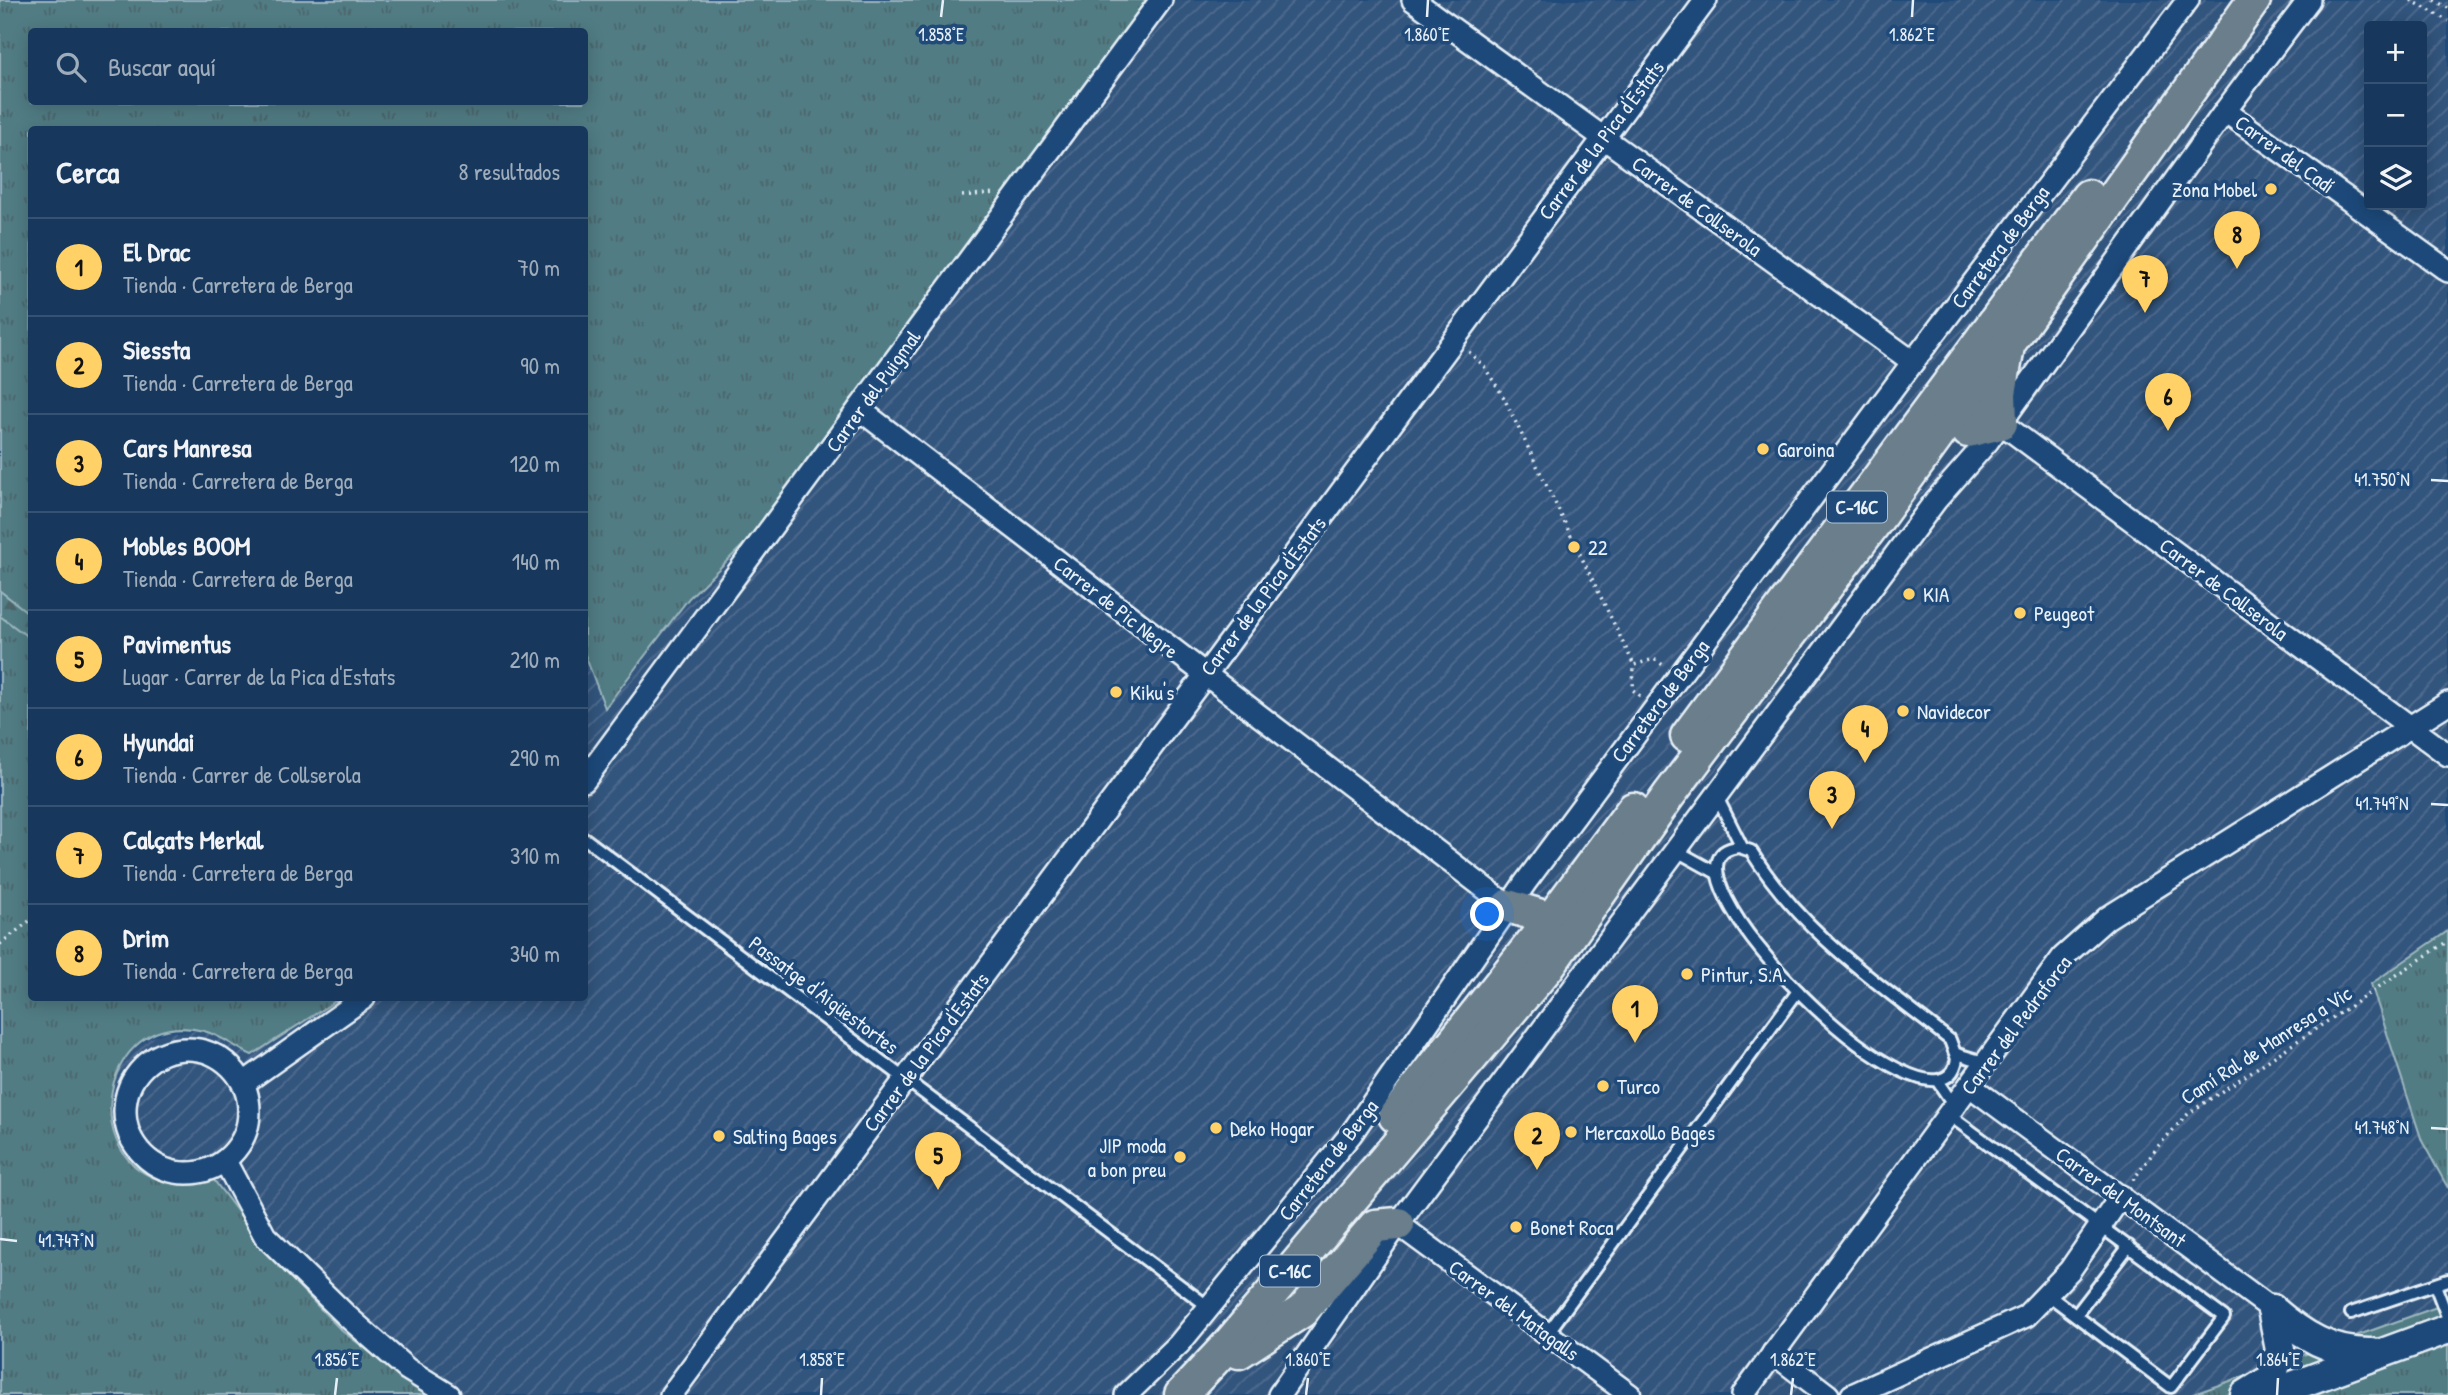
<!DOCTYPE html>
<html lang="es">
<head>
<meta charset="utf-8">
<style>
	body { margin:0; font-family:"Patrick Hand",sans-serif; background:#244365; color:#f1f3f6 }
	.controls { position:absolute; right:21px; top:21px; display:grid; overflow:hidden; border-radius:7px; box-shadow:0 4px 18px #0003 }
	.controls button { width:63px; height:63px; display:grid; place-items:center; padding:0; border:0; border-bottom:2px solid #365272; background:#17385c; color:#f1f3f6; font:35px sans-serif }
	.you { position:absolute; left:1488px; top:915px; width:24px; height:24px; margin:-18px; border:5px solid #fff; border-radius:50%; background:#1a73e8; box-shadow:0 0 0 10px #1a73e833 }
	.badge { display:grid; place-items:center; width:46px; height:46px; border-radius:50%; background:#ffd166; color:#111; font-size:23px; font-weight:700 }
	.pin { position:absolute; translate:-50% -58px; filter:drop-shadow(0 2px 4px #0008) }
	.pin::after { content:''; position:absolute; top:37px; width:24px; height:21px; background:inherit; clip-path:polygon(0 0,100% 0,50% 100%) }
	.list { margin:0; padding:0; list-style:none }
	h2 { display:flex; justify-content:space-between; align-items:center; height:91px; margin:0; padding:0 28px; font-size:30px }
	h2 small { font-size:23px; font-weight:400; color:#9eacbb }
	.list li { display:grid; grid-template-columns:46px 1fr auto; gap:21px; align-items:center; box-sizing:border-box; height:98px; padding:0 28px; border-top:2px solid #365272 }
	.list b { display:block; font-size:26px; white-space:nowrap }
	.list p { margin:0; font-size:23px; white-space:nowrap; color:#9eacbb }
	.list em { font-size:23px; font-style:normal; color:#9eacbb }
	.icon { flex:none; width:38px; height:38px; fill:none; stroke:currentColor; stroke-width:2; stroke-linecap:round; stroke-linejoin:round }
	.map { position:relative; flex:none; width:2448px; height:1395px; overflow:hidden }
	.search { position:absolute; background:#17385c; box-shadow:0 4px 18px #0003; left:28px; top:28px; width:560px; height:77px; display:flex; align-items:center; gap:18px; box-sizing:border-box; padding:0 24px; border-radius:7px; color:#9eacbb; font-size:26px }
	.panel { position:absolute; background:#17385c; box-shadow:0 4px 18px #0003; left:28px; top:126px; width:560px; height:875px; border-radius:7px }
	.map>svg:first-child { display:block }
</style>
</head>
<body>
<div class="map">
<svg width="2448" height="1395" viewBox="0 0 2448 1395">
	<defs>
		<pattern id="industrial-furrows" width="10" height="10" patternUnits="userSpaceOnUse" patternTransform="scale(1.75)"><rect width="10" height="10" fill="#33547d"/><path d="M-1 1l2-2M0 10L10 0M9 11l2-2" fill="none" stroke="#516d90"/></pattern>
		<pattern id="grass-tufts" width="24" height="20" patternUnits="userSpaceOnUse" patternTransform="scale(1.75)"><rect width="24" height="20" fill="#517c84"/><path d="M3 7l-1-3M5 7V3M7 7l1-3M15 17l-1-3M17 17v-4M19 17l1-3" fill="none" stroke="#4c656a"/></pattern>
		<pattern id="forest-firs" width="22" height="20" patternUnits="userSpaceOnUse" patternTransform="scale(1.75)"><rect width="22" height="20" fill="#517c84"/><path d="M5 1l3.5 6h-7zM16 11l3.5 6h-7z" fill="#4c656a"/></pattern>
	</defs>
	<rect width="100%" height="100%" fill="#1f4a7a"/>
	<filter id="ink" filterUnits="userSpaceOnUse"><feTurbulence type="fractalNoise" baseFrequency=".0143" numOctaves="2"/><feDisplacementMap in="SourceGraphic" scale="14" xChannelSelector="R" yChannelSelector="G"/><feConvolveMatrix kernelMatrix="1 2 1 2 8 2 1 2 1" color-interpolation-filters="sRGB"/></filter>
	<g filter="url(#ink)">
		<path fill="url(#industrial-furrows)" fill-rule="evenodd" d="M 1153,0 L 2448,0 L 2448,931 L 2372,985 L 2422,1141 L 2448,1188 L 2448,1303 L 2191,1395 L 427,1395 L 342,1331 L 277,1264 L 214,1179 L 175,1184 L 157,1179 L 126,1156 L 110,1121 L 112,1083 L 120,1065 L 132,1051 L 148,1039 L 166,1032 L 204,1031 L 252,1055 L 340,998 L 584,998 L 585,652 L 605,707 L 689,598 L 774,515 ZM 2369,26 L 2422,26 L 2422,205 L 2369,205 Z"/>
		<g fill="url(#grass-tufts)" stroke="#9cb6be" stroke-width="2" fill-rule="evenodd">
			<path d="M 0,0 L 1153,0 L 774,515 L 689,598 L 605,708 L 584,652 L 584,130 L 32,130 L 31,615 L 0,591 ZM 32,32 L 584,32 L 584,102 L 32,102 Z"/>
			<path d="M 0,616 L 31,639 L 32,998 L 340,998 L 252,1055 C 236,1048 222,1036 204,1031 C 84,1002 71,1213 213,1179 L 277,1264 L 342,1331 L 427,1395 L 0,1395 Z"/>
			<path d="M 2448,931 L 2448,1188 L 2422,1141 L 2371,984 Z"/>
			<path d="M 2448,1303 L 2448,1395 L 2191,1395 Z"/>
		</g>
		<path fill="url(#forest-firs)" stroke="#9cb6be" stroke-width="2" d="M 0,591 L 31,615 L 31,639 L 0,616 Z"/>
		<g fill="none" stroke-linecap="round" stroke-linejoin="round">
			<defs>
				<g id="service">
					<path d="M 1716,795 L 1742,847"/>
					<path d="M 584,838 L 1210,1308"/>
					<path d="M 1739,847 L 1751,851 C 1802,933 1875,981 1950,1040 L 1957,1059 C 1939,1162 1634,856 1739,847 Z"/>
					<path d="M 1675,850 L 1715,872"/>
					<path d="M 1957,1054 L 1987,1063"/>
					<path d="M 1938,1082 L 1955,1107"/>
					<path d="M 1949,1115 L 2224,1317 L 2171,1387 L 2047,1294"/>
					<path d="M 2435,1285 L 2448,1319"/>
					<path d="M 2351,1313 L 2448,1280"/>
					<path d="M 2076,1315 L 2129,1246"/>
					<path d="M 1547,1334 L 1798,991"/>
				</g>
				<g id="minor">
					<path d="M 1413,0 L 1913,362"/>
					<path d="M 2225,111 L 2448,271"/>
					<path d="M 859,409 L 1508,906"/>
					<path d="M 2001,423 L 2448,755"/>
					<path d="M 584,781 L 1161,0"/>
					<circle cx="187" cy="1111" r="62"/>
					<path d="M 244,1083 L 364,998"/>
					<path d="M 1970,1086 L 2272,1309"/>
					<path d="M 225,1161 L 265,1236 L 348,1317 L 407,1369 L 449,1395"/>
					<path d="M 1398,1224 L 1630,1395"/>
					<path d="M 1773,1353 L 1828,1395"/>
					<path d="M 671,1395 L 1706,0"/>
					<path d="M 1126,1395 L 1179,1344 L 1351,1134 L 1525,883 L 1913,362 L 2188,0"/>
					<path d="M 1279,1395 L 1398,1224 L 1936,500 L 1988,441 L 2225,111 L 2309,0"/>
					<path d="M 1743,1395 L 2063,957 L 2107,918 L 2448,703"/>
					<path d="M 1852,1395 L 2026,1316 L 2070,1270 L 2121,1196"/>
				</g>
				<g id="secondary">
					<path d="M 2272,1309 C 2302,1335 2331,1354 2372,1353"/>
					<path d="M 2245,1395 L 2272,1378 L 2280,1350 L 2272,1309"/>
					<path d="M 2260,1395 L 2290,1387 L 2448,1329"/>
				</g>
				<g id="primary">
					<path d="M 1971,376 L 1972,408 L 1982,427"/>
					<path d="M 1968,431 L 2001,423 L 2000,393 L 2008,346"/>
					<path d="M 1687,736 L 2088,196"/>
					<path d="M 1508,906 L 1551,919 L 1567,919 L 1569,916"/>
					<path d="M 1395,1116 L 1551,919 L 1633,809"/>
					<path d="M 1239,1352 L 1302,1311 L 1375,1226 L 1398,1224"/>
					<path d="M 1181,1395 L 1228,1345 L 1547,968 L 1669,795 L 1876,521 L 1971,390 L 2008,345 L 2254,0"/>
				</g>
			</defs>
			<use href="#service" stroke="#e8f1f8" stroke-width="16"/>
			<use href="#minor" stroke="#e8f1f8" stroke-width="26"/>
			<use href="#secondary" stroke="#e8f1f8" stroke-width="33"/>
			<use href="#primary" stroke="#e8f1f8" stroke-width="37"/>
			<g stroke="#e8f1f8" stroke-width="3.5" stroke-dasharray="2 5" stroke-linecap="butt">
				<path d="M 2411,0 L 2448,21"/>
				<path d="M 2434,0 L 2448,8"/>
				<path d="M 962,196 L 995,193"/>
				<path d="M 1469,352 L 1483,365 L 1502,394 L 1634,665"/>
				<path d="M 1640,696 L 1633,690 L 1634,665 L 1654,659 L 1663,665"/>
				<path d="M 0,944 L 32,919"/>
				<path d="M 2133,1180 L 2159,1145 L 2189,1113 L 2448,941"/>
			</g>
			<use href="#service" stroke="#1f4a7a" stroke-width="10"/>
			<use href="#minor" stroke="#1f4a7a" stroke-width="21"/>
			<use href="#secondary" stroke="#1f4a7a" stroke-width="28"/>
			<use href="#primary" stroke="#6b7e8b" stroke-width="32"/>
		</g>
	</g>
	<path fill="none" stroke="#e8f1f8" stroke-width="2.5" d="M 941,17 L 943,0M 1427,17 L 1428,0M 1912,17 L 1913,0M 2431,480 L 2448,481M 2431,804 L 2448,805M 2431,1128 L 2448,1129M 0,1239 L 17,1241M 335,1395 L 337,1378M 821,1395 L 822,1378M 1306,1395 L 1308,1378M 1791,1395 L 1793,1378M 2277,1395 L 2278,1378"/>
	<g fill="#ffd166" stroke="#1f4a7a" stroke-width="2.5">
		<circle cx="2271" cy="189" r="7"/>
		<circle cx="1763" cy="449" r="7"/>
		<circle cx="1574" cy="547" r="7"/>
		<circle cx="1909" cy="594" r="7"/>
		<circle cx="2020" cy="613" r="7"/>
		<circle cx="1116" cy="692" r="7"/>
		<circle cx="1903" cy="711" r="7"/>
		<circle cx="1687" cy="974" r="7"/>
		<circle cx="1603" cy="1086" r="7"/>
		<circle cx="1216" cy="1128" r="7"/>
		<circle cx="1571" cy="1132" r="7"/>
		<circle cx="719" cy="1136" r="7"/>
		<circle cx="1180" cy="1157" r="7"/>
		<circle cx="1516" cy="1227" r="7"/>
	</g>
	<g text-anchor="middle" dominant-baseline="central" stroke-width="7" stroke-linejoin="round" paint-order="stroke">
		<g fill="#1f4a7a" stroke="#acbfd2" stroke-width="2">
			<rect x="1827" y="491.5" width="60" height="31" rx="5"/>
			<rect x="1260" y="1255.5" width="60" height="31" rx="5"/>
		</g>
		<g font-size="19" font-weight="bold" fill="#e8f1f8">
			<text x="1857" y="507">C-16C</text>
			<text x="1290" y="1271">C-16C</text>
		</g>
		<g font-size="21" fill="#e8f1f8" stroke="#1f4a7a">
			<text transform="translate(1601 140) rotate(-53)">Carrer de la Pica d'Estats</text>
			<text transform="translate(2285 154) rotate(36)">Carrer del Cadí</text>
			<text transform="translate(1697 206) rotate(36)">Carrer de Collserola</text>
			<text transform="translate(2000 247) rotate(-53)">Carretera de Berga</text>
			<text transform="translate(873 391) rotate(-54)">Carrer del Puigmal</text>
			<text transform="translate(2224 589) rotate(37)">Carrer de Collserola</text>
			<text transform="translate(1263 596) rotate(-53)">Carrer de la Pica d'Estats</text>
			<text transform="translate(1116 607) rotate(38)">Carrer de Pic Negre</text>
			<text transform="translate(1660 701) rotate(-53)">Carretera de Berga</text>
			<text transform="translate(824 995) rotate(37)">Passatge d'Aigüestortes</text>
			<text transform="translate(2016 1025) rotate(-53)">Carrer del Pedraforca</text>
			<text transform="translate(2266 1045) rotate(-33)">Camí Ral de Manresa a Vic</text>
			<text transform="translate(926 1052) rotate(-53)">Carrer de la Pica d'Estats</text>
			<text transform="translate(1328 1160) rotate(-52)">Carretera de Berga</text>
			<text transform="translate(2121 1197) rotate(36)">Carrer del Montsant</text>
			<text transform="translate(1514 1310) rotate(36)">Carrer del Matagalls</text>
		</g>
		<g font-size="21" fill="#e8f1f8" stroke="#1f4a7a" text-anchor="start">
			<text x="2257" y="189" text-anchor="end">Zona Mobel</text>
			<text x="1777" y="449">Garoina</text>
			<text x="1588" y="547">22</text>
			<text x="1923" y="594">KIA</text>
			<text x="2034" y="613">Peugeot</text>
			<text x="1130" y="692">Kiku's</text>
			<text x="1917" y="711">Navidecor</text>
			<text x="1701" y="974">Pintur, S.A.</text>
			<text x="1617" y="1086">Turco</text>
			<text x="1230" y="1128">Deko Hogar</text>
			<text x="1585" y="1132">Mercaxollo Bages</text>
			<text x="733" y="1136">Salting Bages</text>
			<text x="1166" y="1145" text-anchor="end">JIP moda<tspan x="1166" dy="24">a bon preu</tspan></text>
			<text x="1530" y="1227">Bonet Roca</text>
		</g>
	</g>
	<g font-size="18" text-anchor="middle" fill="#e8f1f8" stroke="#1f4a7a" stroke-width="7" stroke-linejoin="round" paint-order="stroke">
		<text x="941" y="41">1.858°E</text>
		<text x="1427" y="41">1.860°E</text>
		<text x="1912" y="41">1.862°E</text>
		<text x="2382" y="486">41.750°N</text>
		<text x="2382" y="810">41.749°N</text>
		<text x="2382" y="1134">41.748°N</text>
		<text x="66" y="1247">41.747°N</text>
		<text x="337" y="1366">1.856°E</text>
		<text x="822" y="1366">1.858°E</text>
		<text x="1308" y="1366">1.860°E</text>
		<text x="1793" y="1366">1.862°E</text>
		<text x="2278" y="1366">1.864°E</text>
	</g>
</svg>
<div class="controls">
<button>+</button>
<button>−</button>
<button><svg class="icon" aria-label="layers" viewBox="0 0 24 24"><path d="M12 4l9 5-9 5-9-5zM3 14l9 5 9-5"/></svg></button>
</div>
<div class="you"></div>
<div class="pin badge" style="left:1635px;top:1043px">1</div>
<div class="pin badge" style="left:1537px;top:1170px">2</div>
<div class="pin badge" style="left:1832px;top:829px">3</div>
<div class="pin badge" style="left:1865px;top:763px">4</div>
<div class="pin badge" style="left:938px;top:1190px">5</div>
<div class="pin badge" style="left:2168px;top:431px">6</div>
<div class="pin badge" style="left:2145px;top:313px">7</div>
<div class="pin badge" style="left:2237px;top:269px">8</div>
<div class="search"><svg class="icon" aria-label="search" viewBox="0 0 24 24"><circle cx="10" cy="10" r="6"/><path d="M15 15l6 6"/></svg>Buscar aquí</div>
<section class="panel">
<h2>Cerca<small>8 resultados</small></h2>
<ul class="list">
<li><span class="badge">1</span><div><b>El Drac</b><p>Tienda · Carretera de Berga</p></div><em>70 m</em></li>
<li><span class="badge">2</span><div><b>Siessta</b><p>Tienda · Carretera de Berga</p></div><em>90 m</em></li>
<li><span class="badge">3</span><div><b>Cars Manresa</b><p>Tienda · Carretera de Berga</p></div><em>120 m</em></li>
<li><span class="badge">4</span><div><b>Mobles BOOM</b><p>Tienda · Carretera de Berga</p></div><em>140 m</em></li>
<li><span class="badge">5</span><div><b>Pavimentus</b><p>Lugar · Carrer de la Pica d'Estats</p></div><em>210 m</em></li>
<li><span class="badge">6</span><div><b>Hyundai</b><p>Tienda · Carrer de Collserola</p></div><em>290 m</em></li>
<li><span class="badge">7</span><div><b>Calçats Merkal</b><p>Tienda · Carretera de Berga</p></div><em>310 m</em></li>
<li><span class="badge">8</span><div><b>Drim</b><p>Tienda · Carretera de Berga</p></div><em>340 m</em></li>
</ul>
</section>
</div>
</body>
</html>
